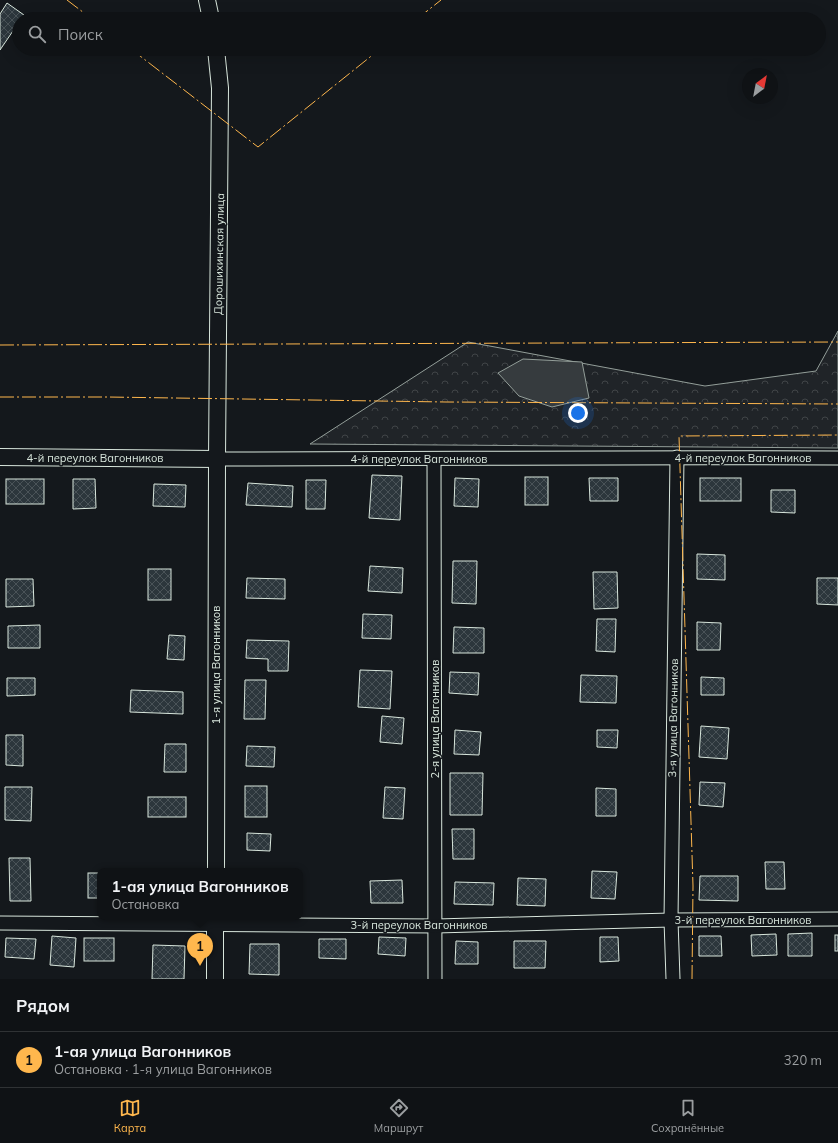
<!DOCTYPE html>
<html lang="ru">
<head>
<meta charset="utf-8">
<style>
	body { margin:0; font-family:Mulish,sans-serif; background:#1d2022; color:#f1f3f6 }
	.compass { position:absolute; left:742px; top:68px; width:36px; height:36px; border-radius:50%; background:#0f1215; box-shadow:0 4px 16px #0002; rotate:32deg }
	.you { position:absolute; left:578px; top:413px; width:14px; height:14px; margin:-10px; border:3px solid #fff; border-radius:50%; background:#1a73e8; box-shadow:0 0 0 6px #1a73e833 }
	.badge { display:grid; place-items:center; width:26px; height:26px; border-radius:50%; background:#ffb74d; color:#111; font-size:13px; font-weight:700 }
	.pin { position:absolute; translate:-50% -33px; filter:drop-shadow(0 1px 2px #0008) }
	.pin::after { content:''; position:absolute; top:21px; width:14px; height:12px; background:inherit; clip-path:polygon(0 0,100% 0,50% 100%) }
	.popup { position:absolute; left:97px; top:868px; width:206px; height:52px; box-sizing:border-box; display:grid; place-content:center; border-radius:8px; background:#0f1215; filter:drop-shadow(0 1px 3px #0005); font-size:13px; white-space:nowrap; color:#9b9ea0 }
	.popup b { font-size:15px; color:#f1f3f6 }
	.popup::after { content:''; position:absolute; left:50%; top:100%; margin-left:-8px; border:8px solid transparent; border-top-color:#0f1215 }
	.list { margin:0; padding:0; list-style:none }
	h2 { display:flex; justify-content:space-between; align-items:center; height:52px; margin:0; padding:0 16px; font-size:17px }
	h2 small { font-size:13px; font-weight:400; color:#9b9ea0 }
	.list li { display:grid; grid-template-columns:26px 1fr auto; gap:12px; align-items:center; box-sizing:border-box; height:56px; padding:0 16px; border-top:1px solid #2f3234 }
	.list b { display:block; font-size:15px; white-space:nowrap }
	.list p { margin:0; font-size:13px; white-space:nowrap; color:#9b9ea0 }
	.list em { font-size:13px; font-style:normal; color:#9b9ea0 }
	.icon { flex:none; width:22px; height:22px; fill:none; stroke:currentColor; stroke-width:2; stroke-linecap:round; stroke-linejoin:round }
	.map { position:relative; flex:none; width:838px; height:979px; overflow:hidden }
	.search { position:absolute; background:#0f1215; box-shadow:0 4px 16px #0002; left:12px; right:12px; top:12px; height:44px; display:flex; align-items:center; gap:10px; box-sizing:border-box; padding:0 14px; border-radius:22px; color:#9b9ea0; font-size:15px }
	.sheet { height:108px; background:#0f1215 }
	nav { display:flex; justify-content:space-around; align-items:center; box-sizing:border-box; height:56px; border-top:1px solid #2f3234; background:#0f1215; font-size:11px; color:#9b9ea0 }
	nav a { display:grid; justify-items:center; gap:2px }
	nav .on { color:#ffb74d }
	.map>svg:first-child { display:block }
</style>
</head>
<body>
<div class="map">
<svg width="838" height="979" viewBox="0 0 838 979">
	<defs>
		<pattern id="forest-crowns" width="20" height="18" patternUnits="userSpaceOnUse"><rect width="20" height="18" fill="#202428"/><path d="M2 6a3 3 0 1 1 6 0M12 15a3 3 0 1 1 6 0" fill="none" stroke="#404447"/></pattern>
		<pattern id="building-cross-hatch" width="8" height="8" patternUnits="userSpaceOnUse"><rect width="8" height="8" fill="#2c363c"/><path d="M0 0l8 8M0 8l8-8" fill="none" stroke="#4a5358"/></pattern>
	</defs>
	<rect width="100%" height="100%" fill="#14181c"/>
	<path fill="url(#forest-crowns)" stroke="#939e99" d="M 838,331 L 838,448 L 310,444 L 468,342 L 705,386 L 816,371 Z"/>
	<path fill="#363b3e" stroke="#939e99" d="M 523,359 L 582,362 L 589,398 L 552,407 L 519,396 L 498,373 Z"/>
	<g fill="url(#building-cross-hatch)" stroke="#d8e6dc">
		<path d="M 7,3 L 24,15 L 21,19 L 19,19 L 19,22 L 0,50 L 0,14 Z"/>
		<path d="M 372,475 L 402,476 L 400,520 L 369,518 Z"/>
		<rect x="525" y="477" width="23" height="28"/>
		<path d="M 455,478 L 479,479 L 478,507 L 454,506 Z"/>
		<path d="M 589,478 L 618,478 L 618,501 L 590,501 Z"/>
		<rect x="700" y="478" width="41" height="23"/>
		<rect x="6" y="479" width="38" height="25"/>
		<path d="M 73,479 L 95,479 L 96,508 L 73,509 Z"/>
		<path d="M 306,480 L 326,480 L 325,509 L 306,509 Z"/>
		<path d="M 248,483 L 293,486 L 292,507 L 246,505 Z"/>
		<path d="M 154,484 L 186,485 L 185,507 L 153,506 Z"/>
		<path d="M 771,490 L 795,490 L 795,513 L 771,512 Z"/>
		<path d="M 697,554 L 725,555 L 725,580 L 697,579 Z"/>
		<path d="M 453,561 L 477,561 L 476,604 L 452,603 Z"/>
		<path d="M 370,566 L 403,568 L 402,593 L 368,591 Z"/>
		<rect x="148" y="569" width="23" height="31"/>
		<path d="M 593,572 L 617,572 L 618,608 L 594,609 Z"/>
		<path d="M 247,578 L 285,579 L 285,599 L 246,598 Z"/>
		<path d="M 817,578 L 838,578 L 838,605 L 817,604 Z"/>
		<path d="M 6,579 L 33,579 L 34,606 L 6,607 Z"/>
		<path d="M 363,614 L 392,615 L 391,639 L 362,638 Z"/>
		<path d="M 597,619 L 616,619 L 615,652 L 596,651 Z"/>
		<path d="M 697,622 L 721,623 L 720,650 L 697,650 Z"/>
		<path d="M 40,625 L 40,648 L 8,648 L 8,626 Z"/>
		<path d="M 454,627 L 484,628 L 484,653 L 453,653 Z"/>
		<path d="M 169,635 L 185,636 L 184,660 L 167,659 Z"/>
		<path d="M 247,640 L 289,641 L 288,671 L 268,671 L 268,659 L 246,658 Z"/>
		<path d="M 360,670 L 392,671 L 390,709 L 358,707 Z"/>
		<path d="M 450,672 L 479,673 L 478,695 L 449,693 Z"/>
		<path d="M 581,675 L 617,676 L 616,703 L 580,702 Z"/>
		<path d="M 701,677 L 724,678 L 724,695 L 701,695 Z"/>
		<path d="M 7,678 L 35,678 L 35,695 L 7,696 Z"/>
		<path d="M 245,680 L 266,680 L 265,719 L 244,719 Z"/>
		<path d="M 131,690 L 183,692 L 183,714 L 130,712 Z"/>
		<path d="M 382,716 L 404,718 L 402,744 L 380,742 Z"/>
		<path d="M 701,726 L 729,728 L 727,759 L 699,757 Z"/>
		<path d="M 455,730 L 481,732 L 479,755 L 454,754 Z"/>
		<path d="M 597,730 L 618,730 L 617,748 L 597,747 Z"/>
		<path d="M 6,735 L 23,735 L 23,766 L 6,765 Z"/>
		<path d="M 165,744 L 186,744 L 186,772 L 164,772 Z"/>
		<path d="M 247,746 L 275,747 L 274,767 L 246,766 Z"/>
		<path d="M 450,773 L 483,773 L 482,815 L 450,815 Z"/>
		<path d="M 700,782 L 725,783 L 723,807 L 699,805 Z"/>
		<rect x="245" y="786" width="22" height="31"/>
		<path d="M 5,787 L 32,787 L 31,821 L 5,820 Z"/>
		<path d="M 385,787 L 405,788 L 403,819 L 383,818 Z"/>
		<path d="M 596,788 L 616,789 L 616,816 L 596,816 Z"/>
		<rect x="148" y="797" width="38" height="20"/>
		<path d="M 452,829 L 474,829 L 474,859 L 453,859 Z"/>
		<path d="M 247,833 L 271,834 L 270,851 L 247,850 Z"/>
		<path d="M 9,858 L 30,858 L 31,901 L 10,901 Z"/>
		<path d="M 765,862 L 784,862 L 785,889 L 766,889 Z"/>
		<path d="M 592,871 L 617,872 L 615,899 L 591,898 Z"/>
		<rect x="88" y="873" width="12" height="25"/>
		<path d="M 700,876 L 738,876 L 738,901 L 699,900 Z"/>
		<path d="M 518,878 L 546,879 L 545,906 L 517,905 Z"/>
		<path d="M 402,880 L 403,903 L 371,903 L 370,881 Z"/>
		<path d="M 455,882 L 494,883 L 493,905 L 454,904 Z"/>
		<path d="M 812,933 L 812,956 L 788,956 L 788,934 Z"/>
		<path d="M 776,934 L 777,955 L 752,956 L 751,935 Z"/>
		<rect x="835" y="935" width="3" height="16"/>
		<path d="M 52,936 L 76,938 L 74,967 L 50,965 Z"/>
		<path d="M 699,936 L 721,936 L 722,956 L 699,956 Z"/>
		<path d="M 379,937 L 406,938 L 405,956 L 378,954 Z"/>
		<path d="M 600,937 L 618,937 L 619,961 L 600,962 Z"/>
		<path d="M 6,938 L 36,939 L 34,959 L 5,957 Z"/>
		<rect x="84" y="938" width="30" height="23"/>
		<path d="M 319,939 L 346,939 L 346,959 L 319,958 Z"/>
		<path d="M 456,941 L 478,942 L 478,964 L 455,964 Z"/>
		<path d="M 514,941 L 546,941 L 545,968 L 514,968 Z"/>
		<path d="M 250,944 L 279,944 L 279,975 L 249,974 Z"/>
		<path d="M 153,945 L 185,946 L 184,979 L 152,979 Z"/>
	</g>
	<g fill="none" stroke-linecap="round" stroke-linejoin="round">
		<defs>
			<g id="minor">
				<path d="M 217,459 C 424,459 631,457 838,458"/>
				<path d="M 434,459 L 435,979"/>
				<path d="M 0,923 L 436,926 L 671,920 L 838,919"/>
				<path d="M 673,979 L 671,920 L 677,457"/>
			</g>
			<g id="tertiary">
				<path d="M 207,0 L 211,19"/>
				<path d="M 0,457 L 217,459"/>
				<path d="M 216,871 L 217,459 L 220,88 L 216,49"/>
				<path d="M 215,979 L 215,917"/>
			</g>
		</defs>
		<use href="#minor" stroke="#d8e6dc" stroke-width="15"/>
		<use href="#tertiary" stroke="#d8e6dc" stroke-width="18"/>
		<use href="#minor" stroke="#14181c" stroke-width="13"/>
		<use href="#tertiary" stroke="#14181c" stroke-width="16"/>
		<g stroke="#ffb74d" stroke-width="1" stroke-dasharray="14 3 2 3" stroke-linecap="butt">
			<path d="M 67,0 L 92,19"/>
			<path d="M 417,19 L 441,0"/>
			<path d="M 131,49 L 258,147 L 380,49"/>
			<path d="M 0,345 L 838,342"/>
			<path d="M 0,397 L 107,397 L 446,402 L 838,404"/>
			<path d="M 692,979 L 693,886 L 679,436 L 838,435"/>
		</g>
	</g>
	<g text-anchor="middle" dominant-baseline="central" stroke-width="3" stroke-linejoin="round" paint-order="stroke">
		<g font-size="11" fill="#d8e6dc" stroke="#14181c">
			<text transform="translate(219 254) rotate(-89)">Дорошихинская улица</text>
			<text x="95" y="458">4-й переулок Вагонников</text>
			<text x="743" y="458">4-й переулок Вагонников</text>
			<text x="419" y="459">4-й переулок Вагонников</text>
			<text transform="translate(216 665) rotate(-90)">1-я улица Вагонников</text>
			<text transform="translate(673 718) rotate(-89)">3-я улица Вагонников</text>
			<text transform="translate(435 719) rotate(-90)">2-я улица Вагонников</text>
			<text x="743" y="920">3-й переулок Вагонников</text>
			<text x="419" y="925">3-й переулок Вагонников</text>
		</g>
	</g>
</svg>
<svg class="compass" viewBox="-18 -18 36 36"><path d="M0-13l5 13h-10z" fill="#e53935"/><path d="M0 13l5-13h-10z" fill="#9b9ea0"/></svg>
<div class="you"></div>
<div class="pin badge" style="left:200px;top:966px">1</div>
<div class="popup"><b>1-ая улица Вагонников</b>Остановка</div>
<div class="search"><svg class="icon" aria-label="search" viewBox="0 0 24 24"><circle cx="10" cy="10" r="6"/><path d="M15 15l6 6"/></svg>Поиск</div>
</div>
<section class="sheet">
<h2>Рядом<small></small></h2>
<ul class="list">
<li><span class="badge">1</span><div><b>1-ая улица Вагонников</b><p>Остановка · 1-я улица Вагонников</p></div><em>320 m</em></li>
</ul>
</section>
<nav>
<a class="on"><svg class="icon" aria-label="map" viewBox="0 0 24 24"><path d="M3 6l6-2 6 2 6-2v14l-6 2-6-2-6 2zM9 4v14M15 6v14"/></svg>Карта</a>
<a><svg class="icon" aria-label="directions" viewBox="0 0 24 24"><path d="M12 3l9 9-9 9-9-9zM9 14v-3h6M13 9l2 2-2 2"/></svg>Маршрут</a>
<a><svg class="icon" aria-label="saved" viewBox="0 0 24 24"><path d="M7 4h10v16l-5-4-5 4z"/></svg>Сохранённые</a>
</nav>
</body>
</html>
